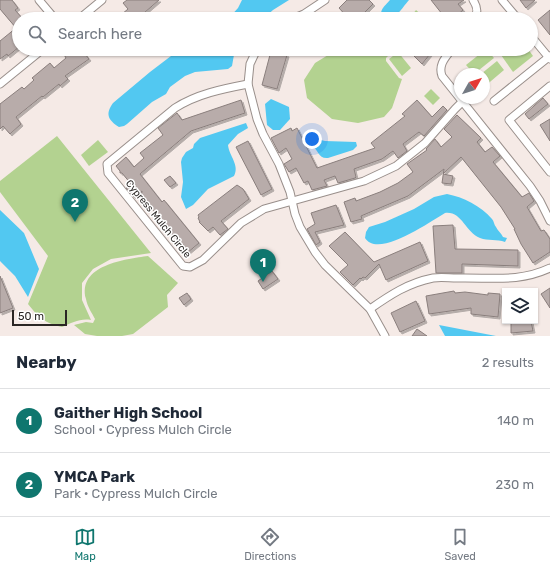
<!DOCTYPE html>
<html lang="en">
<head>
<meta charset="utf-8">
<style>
	body { margin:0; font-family:Rubik,sans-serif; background:#f2f2f3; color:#1f2937 }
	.controls { position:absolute; right:12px; bottom:12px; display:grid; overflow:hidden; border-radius:0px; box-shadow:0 1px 3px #0004 }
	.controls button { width:36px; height:36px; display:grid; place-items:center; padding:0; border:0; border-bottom:1px solid #e0e1e3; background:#fff; color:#1f2937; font:20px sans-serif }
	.compass { position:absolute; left:454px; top:68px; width:36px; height:36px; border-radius:50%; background:#fff; box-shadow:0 1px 3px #0004; rotate:51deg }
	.scale { position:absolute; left:12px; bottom:10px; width:55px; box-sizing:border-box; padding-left:4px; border:2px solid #2a2624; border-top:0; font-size:11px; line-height:14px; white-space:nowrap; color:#2a2624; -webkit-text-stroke:3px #fff; paint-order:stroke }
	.you { position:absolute; left:312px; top:139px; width:14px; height:14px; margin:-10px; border:3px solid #fff; border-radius:50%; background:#1a73e8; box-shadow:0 0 0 6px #1a73e833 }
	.badge { display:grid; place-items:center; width:26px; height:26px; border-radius:50%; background:#0f766e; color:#fff; font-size:13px; font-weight:700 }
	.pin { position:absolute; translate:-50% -33px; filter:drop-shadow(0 1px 2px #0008) }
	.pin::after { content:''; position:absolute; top:21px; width:14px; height:12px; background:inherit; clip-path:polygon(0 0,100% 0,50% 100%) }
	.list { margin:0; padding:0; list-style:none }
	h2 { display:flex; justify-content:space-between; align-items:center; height:52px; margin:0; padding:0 16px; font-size:17px }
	h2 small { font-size:13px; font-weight:400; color:#747a83 }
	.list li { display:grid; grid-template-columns:26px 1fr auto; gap:12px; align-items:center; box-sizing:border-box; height:64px; padding:0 16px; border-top:1px solid #e0e1e3 }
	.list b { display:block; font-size:15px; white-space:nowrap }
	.list p { margin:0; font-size:13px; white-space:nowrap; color:#747a83 }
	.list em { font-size:13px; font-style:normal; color:#747a83 }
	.icon { flex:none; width:22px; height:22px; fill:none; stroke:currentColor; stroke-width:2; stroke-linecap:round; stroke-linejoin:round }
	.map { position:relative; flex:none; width:550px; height:336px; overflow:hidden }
	.search { position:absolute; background:#fff; box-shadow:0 1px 3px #0004; left:12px; right:12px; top:12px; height:44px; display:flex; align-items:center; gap:10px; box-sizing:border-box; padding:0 14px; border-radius:22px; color:#747a83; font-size:15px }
	.sheet { height:180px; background:#fff }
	nav { display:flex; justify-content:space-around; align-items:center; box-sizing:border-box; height:56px; border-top:1px solid #e0e1e3; background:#fff; font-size:11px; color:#747a83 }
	nav a { display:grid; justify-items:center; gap:2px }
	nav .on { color:#0f766e }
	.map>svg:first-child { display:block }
</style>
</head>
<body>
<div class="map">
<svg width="550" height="336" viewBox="0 0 550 336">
	<defs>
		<filter id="shadow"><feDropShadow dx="2" dy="2" stdDeviation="0" flood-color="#0004"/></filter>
	</defs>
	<rect width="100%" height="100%" fill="#f5eae6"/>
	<g fill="#b3d290">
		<path d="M 416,10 L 425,18 L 424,19 L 409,19 Z"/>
		<path d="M 338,49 L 375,49 L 390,54 L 386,58 L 386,61 L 399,78 L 402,79 L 392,108 L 384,117 L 358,123 L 332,119 L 307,98 L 304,80 L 315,63 Z"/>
		<path d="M 486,49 L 494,58 L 474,74 L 466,65 Z"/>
		<path d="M 509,49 L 528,49 L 533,56 L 513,72 L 501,55 Z"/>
		<path d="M 398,52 L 411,68 L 402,76 L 389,59 Z"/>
		<path d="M 497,61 L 504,70 L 484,87 L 484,74 L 481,74 Z"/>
		<path d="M 431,89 L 440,98 L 433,105 L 424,96 Z"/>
		<path d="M 57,136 L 151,253 L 111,259 L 93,269 L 82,283 L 82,300 L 91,320 C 80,318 72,323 62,327 C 45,323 39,318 28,304 L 48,256 L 0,192 L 0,181 Z"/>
		<path d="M 98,140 L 108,152 L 89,166 L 81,155 Z"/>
		<path d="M 148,256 L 178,283 L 167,295 L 168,307 L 133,334 L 122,336 L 97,336 L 85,334 L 74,325 L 86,322 L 93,323 L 95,319 C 92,313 87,306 86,299 C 77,265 126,259 148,256 Z"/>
	</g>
	<g fill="#52c8f1">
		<path d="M 242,0 L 289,0 L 273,10 L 263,19 L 228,19 L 238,8 Z"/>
		<path d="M 390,0 L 409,0 C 401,9 397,19 384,19 C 377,11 385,6 390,0 Z"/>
		<path d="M 183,49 L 235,49 L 232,66 L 228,69 L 195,72 L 185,76 L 170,87 L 166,94 L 152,102 L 127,124 L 124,126 L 119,127 C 108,120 105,114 113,103 L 150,72 L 171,56 Z"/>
		<path d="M 271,99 L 289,107 L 290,119 L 280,130 L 273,130 L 267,125 L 265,104 Z"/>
		<path d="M 246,123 L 248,128 L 238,134 L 228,145 C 229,156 240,165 234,176 L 208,189 L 193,205 L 186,209 L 181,197 L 183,182 L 181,162 L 182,158 L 186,152 L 193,148 L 194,144 L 200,138 Z"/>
		<path d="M 315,137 L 321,140 L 325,141 L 356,142 L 357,146 L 353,150 L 328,158 C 318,159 319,150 312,146 L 313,144 L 311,140 Z"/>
		<path d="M 447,194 C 463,197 481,206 492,219 C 494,221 494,225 496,227 C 498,231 501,233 503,237 L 507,238 L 505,242 C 497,239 488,241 480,238 C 465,232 462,211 445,213 C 431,221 378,259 365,238 L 366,232 L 369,227 L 385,222 L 414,209 L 434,197 Z"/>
		<path d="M 0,210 L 24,233 L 39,269 L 28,297 L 15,276 L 0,261 Z"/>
		<path d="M 439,325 L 496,336 L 445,336 Z"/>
	</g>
	<g fill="#b8acaa" stroke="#8a7f7d" filter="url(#shadow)">
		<path d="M 0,0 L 12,0 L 18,8 L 15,10 L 23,19 L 19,19 L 19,47 L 8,56 L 7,54 L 0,59 L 0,41 L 16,28 L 0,9 Z"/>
		<path d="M 127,0 L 159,0 L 144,13 L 148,19 L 116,19 L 128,9 L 123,3 Z"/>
		<path d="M 347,0 L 369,0 L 373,4 L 358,19 L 349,19 L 339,8 Z"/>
		<path d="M 431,0 L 464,0 L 458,4 L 463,10 L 454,18 L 452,16 L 446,19 Z"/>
		<path d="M 520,0 L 535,0 L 526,8 Z"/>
		<path d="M 550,10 L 550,35 L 538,20 Z"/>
		<path d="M 68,49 L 70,49 L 73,53 L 78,49 L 81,49 L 89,59 L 65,76 L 68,79 L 60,86 L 59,84 L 43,97 L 42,96 L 16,117 L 21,124 L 10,134 L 3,126 L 0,129 L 0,104 L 22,87 L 24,89 L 34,80 L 32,78 L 50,63 L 54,68 L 66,58 L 63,53 Z"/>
		<path d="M 407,49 L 434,49 L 422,64 Z"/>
		<path d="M 271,51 L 287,55 L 277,89 L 262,85 Z"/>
		<path d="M 543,98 L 548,104 L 529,119 L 525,114 Z"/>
		<path d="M 241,100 L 245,113 L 191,131 L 140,174 L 162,202 L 164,200 L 199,243 L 187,253 L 148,204 L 143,199 L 141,199 L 142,191 L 134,197 L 126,188 L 131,184 L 122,173 L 120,173 L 120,171 L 116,166 L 126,157 L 134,167 L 144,158 L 140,153 L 163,135 L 158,128 L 177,113 L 182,120 Z"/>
		<path d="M 417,100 L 432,117 L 443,106 L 447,110 L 424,136 L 419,132 L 403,144 L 407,151 L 398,158 L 393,151 L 382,159 L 354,169 L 356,177 L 355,178 L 338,183 L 335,176 L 324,180 L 327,186 L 312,190 L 308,181 L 304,183 L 296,168 L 289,172 L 284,164 L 292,159 L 286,148 L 279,153 L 271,138 L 291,128 L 292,131 L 297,128 L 317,168 L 375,148 L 371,143 L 405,116 L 402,114 Z"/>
		<path d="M 457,115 L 481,138 L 477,142 L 485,152 L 492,147 L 500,156 L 493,162 L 522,197 L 529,193 L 534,201 L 527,207 L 541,231 L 544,230 L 550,239 L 550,252 L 533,263 L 521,244 L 514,229 L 515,229 L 501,207 L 461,157 L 443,174 L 453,176 L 451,184 L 442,183 L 444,169 L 408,196 L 361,216 L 362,219 L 351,222 L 344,202 L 355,198 L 356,201 L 380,192 L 398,183 L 413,172 L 407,164 L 427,150 L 426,149 L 435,139 L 441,147 L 452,137 L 444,129 Z"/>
		<path d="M 550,119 L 550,141 L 540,125 Z"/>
		<path d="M 248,141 L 272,189 L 261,195 L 236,147 Z"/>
		<path d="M 170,176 L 176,183 L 170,187 L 164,180 Z"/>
		<path d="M 237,185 L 243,189 L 249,199 L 221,221 L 228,229 L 220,235 L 213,227 L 208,231 L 199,222 L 200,222 L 198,218 L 199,217 L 198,215 Z"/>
		<path d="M 336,205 L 344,225 L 315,232 L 320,242 L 316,245 L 307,229 L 315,224 L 311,213 Z"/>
		<path d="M 453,225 L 455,249 L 518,250 L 518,266 L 462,264 L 462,273 L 436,273 L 433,226 Z"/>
		<path d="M 345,232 L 374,262 L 420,242 L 428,261 L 386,280 L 379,264 L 365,278 L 363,277 L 361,279 L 360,278 L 353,285 L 340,272 L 348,265 L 329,246 Z"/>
		<path d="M 272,271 L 278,279 L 263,289 L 258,281 Z"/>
		<path d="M 0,276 L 13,308 L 0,313 Z"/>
		<path d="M 550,288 L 550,308 L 541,294 Z"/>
		<path d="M 454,291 L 455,293 L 465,292 L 488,295 L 488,293 L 500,294 L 498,317 L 471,314 L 471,308 L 429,314 L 426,296 Z"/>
		<path d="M 187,293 L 191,299 L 184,305 L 179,298 Z"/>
		<path d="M 416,301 L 425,321 L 400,332 L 391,313 Z"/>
		<path d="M 511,321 L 531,321 L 533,331 L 511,333 Z"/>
		<path d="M 417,329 L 427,336 L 412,336 Z"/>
	</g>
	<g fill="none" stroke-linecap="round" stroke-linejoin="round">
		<defs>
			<g id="minor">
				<path d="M 39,0 L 55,19"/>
				<path d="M 473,0 C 477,6 479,12 474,19"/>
				<path d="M 502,0 L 518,19"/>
				<path d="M 79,19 L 102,0"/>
				<path d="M 292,19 L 304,14 L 325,0"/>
				<path d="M 531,36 L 550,59"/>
				<path d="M 257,49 L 250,64 L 248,84 L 257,119 L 263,134 L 279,164 L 290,192 L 295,214 L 300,227 L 315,252 L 325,265 L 370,309 L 385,336"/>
				<path d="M 452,49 C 445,58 438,65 442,76 L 530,186 L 540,201 L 550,221"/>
				<path d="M 0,84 L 43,49"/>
				<path d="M 248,84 C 222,89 197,94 175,108 L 107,164 L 108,173 L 183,266 L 190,267 L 203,260 L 241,223 L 264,209 L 364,181 L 396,166 L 425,143 L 455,109 L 462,102"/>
				<path d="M 550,86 L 509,120 L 550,172"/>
				<path d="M 494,101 L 550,56"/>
				<path d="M 370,309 C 390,295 408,283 433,278 C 441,277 449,278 457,278 C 491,277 518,283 550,268"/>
			</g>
		</defs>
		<use href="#minor" stroke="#998f8b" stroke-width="9"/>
		<use href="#minor" stroke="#fff" stroke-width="7"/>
	</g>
	<g text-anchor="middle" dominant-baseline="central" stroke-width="3" stroke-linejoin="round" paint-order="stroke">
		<g font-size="10" fill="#2a2624" stroke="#fff">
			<text transform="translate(158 219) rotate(51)">Cypress Mulch Circle</text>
		</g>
	</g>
</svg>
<div class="controls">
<button><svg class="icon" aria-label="layers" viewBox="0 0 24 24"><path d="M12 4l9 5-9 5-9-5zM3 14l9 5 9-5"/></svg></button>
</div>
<svg class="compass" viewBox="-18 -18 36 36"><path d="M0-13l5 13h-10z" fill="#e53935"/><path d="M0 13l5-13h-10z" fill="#747a83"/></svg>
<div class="scale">50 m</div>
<div class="you"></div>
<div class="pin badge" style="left:263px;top:282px">1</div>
<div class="pin badge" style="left:75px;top:222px">2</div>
<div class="search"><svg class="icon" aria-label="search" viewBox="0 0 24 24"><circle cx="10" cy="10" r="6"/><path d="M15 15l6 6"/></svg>Search here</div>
</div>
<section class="sheet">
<h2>Nearby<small>2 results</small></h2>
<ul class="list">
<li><span class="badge">1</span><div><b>Gaither High School</b><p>School · Cypress Mulch Circle</p></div><em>140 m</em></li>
<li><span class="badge">2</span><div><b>YMCA Park</b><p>Park · Cypress Mulch Circle</p></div><em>230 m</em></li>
</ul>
</section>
<nav>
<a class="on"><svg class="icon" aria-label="map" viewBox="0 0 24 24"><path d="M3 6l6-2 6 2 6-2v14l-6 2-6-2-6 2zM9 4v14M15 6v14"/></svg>Map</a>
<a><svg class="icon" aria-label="directions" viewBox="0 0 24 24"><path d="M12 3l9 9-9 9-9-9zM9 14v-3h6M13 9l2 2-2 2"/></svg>Directions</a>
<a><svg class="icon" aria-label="saved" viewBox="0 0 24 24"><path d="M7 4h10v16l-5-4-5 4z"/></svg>Saved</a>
</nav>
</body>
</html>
